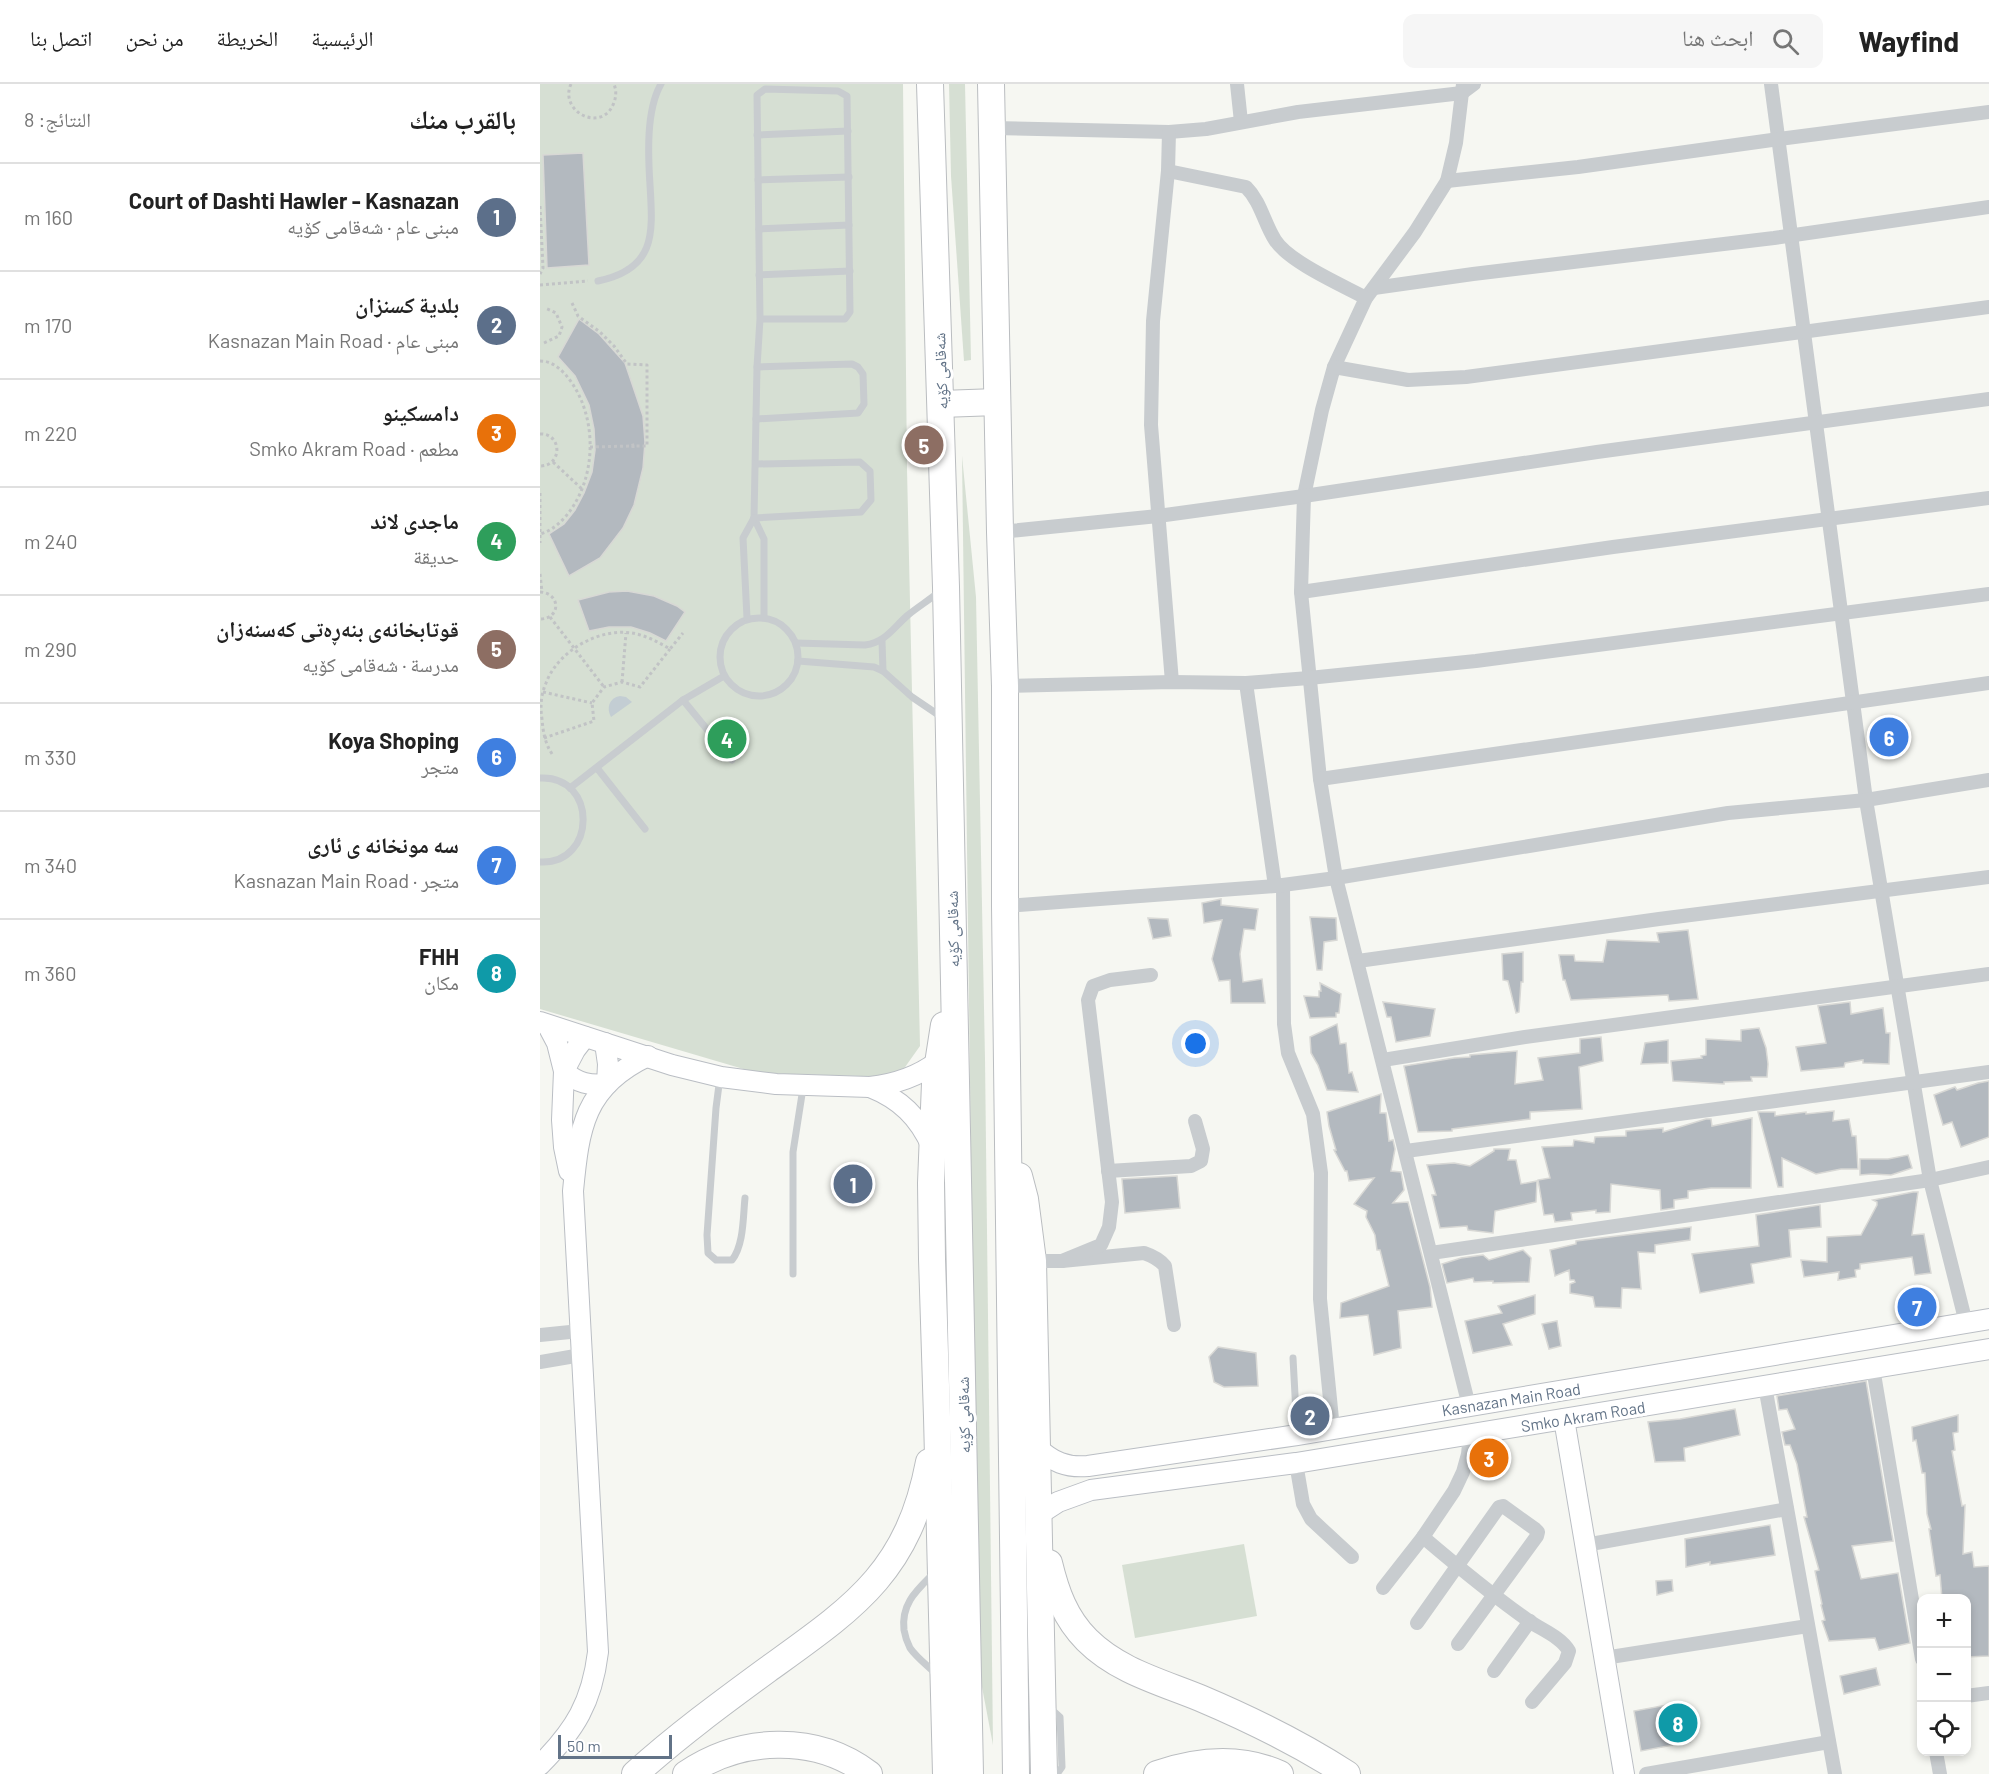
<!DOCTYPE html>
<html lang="ar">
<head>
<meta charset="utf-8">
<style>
	body { margin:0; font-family:Barlow,"Noto Naskh Arabic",sans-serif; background:#f6f6f6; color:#222; direction:rtl }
	.controls { position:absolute; right:18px; bottom:18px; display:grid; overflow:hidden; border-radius:12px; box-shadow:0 3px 9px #0003 }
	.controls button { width:54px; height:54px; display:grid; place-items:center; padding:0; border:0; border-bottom:2px solid #e0e0e0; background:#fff; color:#222; font:30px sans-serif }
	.scale { position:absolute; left:18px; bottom:15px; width:114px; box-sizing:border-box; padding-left:6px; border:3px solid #627387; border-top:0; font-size:16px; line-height:21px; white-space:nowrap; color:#627387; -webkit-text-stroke:4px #fff; paint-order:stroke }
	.you { position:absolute; left:656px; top:960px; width:21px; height:21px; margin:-15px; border:4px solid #fff; border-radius:50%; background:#1a73e8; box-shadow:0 0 0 9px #1a73e833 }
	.badge { display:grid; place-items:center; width:39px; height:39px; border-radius:50%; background:#2563eb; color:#fff; font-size:20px; font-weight:700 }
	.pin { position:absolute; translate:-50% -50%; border:3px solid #fff; box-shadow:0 2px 6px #0006 }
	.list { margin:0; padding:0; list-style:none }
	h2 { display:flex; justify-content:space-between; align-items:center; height:78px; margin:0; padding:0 24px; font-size:26px }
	h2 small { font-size:20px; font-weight:400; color:#767676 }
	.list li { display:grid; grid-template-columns:39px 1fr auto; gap:18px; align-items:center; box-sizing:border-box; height:108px; padding:0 24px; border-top:2px solid #e0e0e0 }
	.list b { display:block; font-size:22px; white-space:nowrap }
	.list p { margin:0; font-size:20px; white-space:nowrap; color:#767676 }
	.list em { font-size:20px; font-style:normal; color:#767676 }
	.icon { flex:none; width:33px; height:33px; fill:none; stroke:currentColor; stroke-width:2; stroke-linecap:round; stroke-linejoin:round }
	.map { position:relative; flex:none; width:1449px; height:1690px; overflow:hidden; direction:ltr }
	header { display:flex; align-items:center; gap:36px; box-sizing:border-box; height:84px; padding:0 30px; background:#fff; border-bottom:2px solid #e0e0e0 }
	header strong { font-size:28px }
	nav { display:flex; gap:33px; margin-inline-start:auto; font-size:21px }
	.search { width:420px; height:54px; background:#f6f6f6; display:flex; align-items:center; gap:15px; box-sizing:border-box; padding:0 21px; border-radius:12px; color:#767676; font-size:22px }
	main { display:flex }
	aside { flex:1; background:#fff }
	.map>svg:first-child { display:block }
</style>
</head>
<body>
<header>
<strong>Wayfind</strong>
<div class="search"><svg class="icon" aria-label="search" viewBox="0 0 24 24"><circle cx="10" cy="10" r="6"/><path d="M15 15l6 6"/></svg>ابحث هنا</div>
<nav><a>الرئيسية</a><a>الخريطة</a><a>من نحن</a><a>اتصل بنا</a></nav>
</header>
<main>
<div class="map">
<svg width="1449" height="1690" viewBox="0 0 1449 1690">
	<rect width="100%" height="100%" fill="#f6f7f2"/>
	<g fill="#d6dfd3">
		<path d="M 0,0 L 363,0 L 367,385 L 380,962 L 358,993 L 217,989 L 0,925 Z"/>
		<path d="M 409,0 L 425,0 L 431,276 L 424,277 L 411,92 Z"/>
		<path d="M 422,372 L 436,513 L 445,975 L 453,1661 L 442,1603 L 437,1544 Z"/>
		<path d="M 704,1460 L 717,1532 L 595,1554 L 582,1481 Z"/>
	</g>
	<path fill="#c3cdd3" d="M 80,612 L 86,613 L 92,618 L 71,633 C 66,624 69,614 80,612 Z"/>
	<g fill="#b3b9bf" stroke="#d8d8d5" stroke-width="1.5">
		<path d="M 43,69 L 49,181 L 7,184 L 3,71 Z"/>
		<path d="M 39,235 L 59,250 L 85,279 L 103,332 L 105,358 L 103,384 L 94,421 L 83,444 L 60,474 L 29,492 L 9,450 L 24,440 L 35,426 L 44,409 L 52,388 L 55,366 L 54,345 L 49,321 L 35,292 L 18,273 Z"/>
		<path d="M 87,507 L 114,512 L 137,522 L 145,528 L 126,557 L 110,549 L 91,543 L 69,543 L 49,547 L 38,516 L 69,508 Z"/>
		<path d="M 681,815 L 681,821 L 718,825 L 715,846 L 704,845 L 700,870 L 703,898 L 722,895 L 725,919 L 691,919 L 690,896 L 679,897 L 672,875 L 682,836 L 664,839 L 662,819 Z"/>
		<path d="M 770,833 L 796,834 L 797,856 L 784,858 L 782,886 L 777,886 Z"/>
		<path d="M 608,834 L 628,835 L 631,852 L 613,855 Z"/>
		<path d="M 1148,846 L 1158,915 L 1129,917 L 1128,911 L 1031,916 L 1025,896 L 1023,896 L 1019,871 L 1034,871 L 1035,877 L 1063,878 L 1067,856 L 1119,858 L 1117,849 Z"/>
		<path d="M 983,868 L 983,898 L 981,898 L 979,928 L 976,929 L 968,897 L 963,896 L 962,870 Z"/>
		<path d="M 780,899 L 801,910 L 799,929 L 796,929 L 796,933 L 770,934 L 764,912 L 779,913 L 779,907 L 781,907 Z"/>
		<path d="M 843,918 L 895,925 L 890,952 L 856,958 L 851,933 L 847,933 Z"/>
		<path d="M 1310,918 L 1311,930 L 1343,924 L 1346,949 L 1350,949 L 1349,980 L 1323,979 L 1323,976 L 1305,979 L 1304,983 L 1261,987 L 1256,963 L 1286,959 L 1278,922 Z"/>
		<path d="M 797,940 L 800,960 L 806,959 L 809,989 L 812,988 L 818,1008 L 787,1006 L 778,981 L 771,969 L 770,953 Z"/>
		<path d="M 1219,944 L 1226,964 L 1228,980 L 1227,993 L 1211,993 L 1212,997 L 1184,998 L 1184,1000 L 1133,997 L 1131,977 L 1162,974 L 1161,972 L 1166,971 L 1166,955 L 1201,957 L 1201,946 Z"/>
		<path d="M 1061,953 L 1063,977 L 1039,983 L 1042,1025 L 990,1028 L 990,1035 L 912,1045 L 912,1047 L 878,1048 L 864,982 L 914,974 L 930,973 L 930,971 L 977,967 L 975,1000 L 1003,996 L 998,974 L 1040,969 L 1040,955 Z"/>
		<path d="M 1128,956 L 1128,979 L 1101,980 L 1105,959 Z"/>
		<path d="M 1449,997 L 1449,1053 L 1421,1063 L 1412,1038 L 1403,1041 L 1394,1011 L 1415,1003 L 1417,1006 L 1438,999 Z"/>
		<path d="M 841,1010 L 840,1029 L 846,1029 L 849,1057 L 853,1056 L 855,1065 L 851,1087 L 861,1088 L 864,1106 L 853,1119 L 868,1118 L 890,1203 L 892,1223 L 858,1227 L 861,1264 L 834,1271 L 828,1231 L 800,1234 L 801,1219 L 849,1202 L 840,1166 L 837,1166 L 835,1151 L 826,1133 L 827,1127 L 814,1120 L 834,1094 L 809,1097 L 807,1087 L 805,1087 L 794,1066 L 796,1066 L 789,1042 L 787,1028 Z"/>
		<path d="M 1294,1027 L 1293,1037 L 1309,1035 L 1312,1052 L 1316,1052 L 1318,1085 L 1301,1085 L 1276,1090 L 1242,1074 L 1243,1103 L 1238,1103 L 1218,1028 L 1235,1028 L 1235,1032 L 1266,1028 L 1266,1030 Z"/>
		<path d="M 1212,1034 L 1211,1104 L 1171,1104 L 1148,1107 L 1148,1114 L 1134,1116 L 1134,1124 L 1121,1126 L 1120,1106 L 1071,1100 L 1070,1128 L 1056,1129 L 1056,1126 L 1031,1129 L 1032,1136 L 1015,1138 L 1013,1130 L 1004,1131 L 998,1096 L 1010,1094 L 1002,1063 L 1033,1062 L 1034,1056 L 1054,1059 L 1055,1053 L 1086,1052 L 1086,1047 L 1123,1044 L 1123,1048 L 1166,1035 L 1171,1035 L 1172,1042 Z"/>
		<path d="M 954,1065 L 970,1065 L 968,1076 L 976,1076 L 981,1100 L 997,1097 L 996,1118 L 955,1127 L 953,1149 L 928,1146 L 927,1142 L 900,1144 L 892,1111 L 896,1111 L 887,1081 L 914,1079 L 930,1082 L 954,1067 Z"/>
		<path d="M 1368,1071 L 1372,1084 L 1351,1091 L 1332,1090 L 1320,1091 L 1320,1075 L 1348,1075 Z"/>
		<path d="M 637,1092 L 640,1124 L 585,1129 L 582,1095 Z"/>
		<path d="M 1373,1108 L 1378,1108 L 1372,1151 L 1384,1150 L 1391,1189 L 1375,1191 L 1372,1173 L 1320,1180 L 1320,1185 L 1315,1186 L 1316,1193 L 1298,1196 L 1299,1188 L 1264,1193 L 1261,1176 L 1287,1178 L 1287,1153 L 1321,1151 L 1337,1121 L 1337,1118 L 1333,1116 Z"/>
		<path d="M 1280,1121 L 1281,1143 L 1249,1146 L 1251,1173 L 1211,1180 L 1214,1199 L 1160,1209 L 1152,1170 L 1219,1162 L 1216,1131 Z"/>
		<path d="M 1151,1143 L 1150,1156 L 1115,1161 L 1115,1169 L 1098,1168 L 1101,1205 L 1082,1204 L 1081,1224 L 1055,1223 L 1053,1213 L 1030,1209 L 1030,1200 L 1035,1198 L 1034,1196 L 1030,1196 L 1029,1186 L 1015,1192 L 1010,1166 L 1036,1160 L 1036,1157 Z"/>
		<path d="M 983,1166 L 991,1174 L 989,1198 L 953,1199 L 953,1197 L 934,1198 L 933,1194 L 907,1199 L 902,1180 L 921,1174 L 943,1171 L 949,1176 Z"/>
		<path d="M 995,1211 L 995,1230 L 963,1240 L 972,1261 L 933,1269 L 925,1237 L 962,1229 L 958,1222 Z"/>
		<path d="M 1017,1237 L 1021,1262 L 1009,1265 L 1002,1240 Z"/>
		<path d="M 678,1263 L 716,1269 L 718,1302 L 684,1303 L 674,1298 L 669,1273 Z"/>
		<path d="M 1326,1297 L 1353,1457 L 1312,1462 L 1321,1495 L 1358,1489 L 1370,1559 L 1339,1566 L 1335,1554 L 1289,1557 L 1282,1537 L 1285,1536 L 1281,1521 L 1282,1520 L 1275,1487 L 1279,1486 L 1264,1433 L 1267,1433 L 1257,1380 L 1250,1361 L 1245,1361 L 1242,1348 L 1255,1345 L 1247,1325 L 1239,1326 L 1237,1312 Z"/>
		<path d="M 1195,1325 L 1200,1351 L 1144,1364 L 1145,1377 L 1115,1378 L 1108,1338 L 1140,1335 Z"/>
		<path d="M 1418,1331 L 1418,1348 L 1413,1349 L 1415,1366 L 1412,1367 L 1422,1422 L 1425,1421 L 1423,1470 L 1432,1468 L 1434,1483 L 1449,1482 L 1449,1572 L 1426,1573 L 1426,1515 L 1402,1515 L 1400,1491 L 1396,1492 L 1389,1445 L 1391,1445 L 1387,1430 L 1385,1389 L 1382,1389 L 1376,1356 L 1373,1357 L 1372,1343 Z"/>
		<path d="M 1230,1441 L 1235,1471 L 1170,1481 L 1170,1478 L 1146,1483 L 1145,1455 Z"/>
		<path d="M 1132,1496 L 1133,1507 L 1117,1511 L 1116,1497 Z"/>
		<path d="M 1336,1584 L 1340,1601 L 1304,1610 L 1300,1592 Z"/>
		<path d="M 1143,1618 L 1150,1658 L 1101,1667 L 1094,1627 Z"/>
	</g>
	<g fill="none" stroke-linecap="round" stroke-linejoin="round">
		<defs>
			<g id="secondary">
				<path d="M 0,938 L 132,981 L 181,993 L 236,1000 L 330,1003 C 356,1000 377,993 397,978"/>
				<path d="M 8,942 L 17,959 L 24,987 L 22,1036 L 24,1063 L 29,1087"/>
				<path d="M 45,953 L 35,966 L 24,987 C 37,999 50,1002 67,1000 L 68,980 L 65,959"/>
				<path d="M 330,1003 C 360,1015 379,1033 392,1063"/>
				<path d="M 1024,1335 L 1084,1690"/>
				<path d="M 497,1363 C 512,1378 527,1384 548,1382 L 757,1351 L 1449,1235"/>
				<path d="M 498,1431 L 518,1418 L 551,1406 L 756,1379 L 1449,1265"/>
				<path d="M 0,1681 C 35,1646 52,1618 58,1568 L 33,1107 C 39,1044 44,1002 108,972"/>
			</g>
			<g id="highway">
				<path d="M 390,0 L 406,503 L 430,1690"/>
				<path d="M 451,0 L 460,448 L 465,602 L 465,822 L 476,1690"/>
				<path d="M 401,320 L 457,318"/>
				<path d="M 404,941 L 395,999 L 391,1099 L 392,1175 L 397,1333 L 406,1690"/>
				<path d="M 479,1092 L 485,1115 L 493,1177 L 504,1690"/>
				<path d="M 509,1479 C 516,1508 525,1534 547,1556 C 578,1587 621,1598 660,1614 C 712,1636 759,1659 807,1690"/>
				<path d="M 95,1690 C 137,1652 182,1619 227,1586 C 313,1524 368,1489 389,1378"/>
				<path d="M 146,1690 C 200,1653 275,1649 329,1690"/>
				<path d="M 617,1690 C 658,1676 700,1672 740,1690"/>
			</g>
		</defs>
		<use href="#secondary" stroke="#babec4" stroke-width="22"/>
		<use href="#highway" stroke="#babdc0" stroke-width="28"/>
		<g stroke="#c1c3c5" stroke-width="3" stroke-dasharray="3 3" stroke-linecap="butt">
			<path d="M 31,0 C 19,26 58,48 72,23 C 76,15 77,8 74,0"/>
			<path d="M 0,122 L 3,184 L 0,190"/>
			<path d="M 0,201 L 48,197"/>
			<path d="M 32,219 L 38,232 L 60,248 L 74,262 L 87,280 L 107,281 L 107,362 L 93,362 L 92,357"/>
			<path d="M 4,259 L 19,252 L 22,243 L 16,229 L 5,224"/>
			<path d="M 0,277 C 10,277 17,282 24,289 C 58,326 59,393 26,432 C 19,440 11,447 0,450"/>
			<path d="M 0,350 C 22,349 23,382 0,382"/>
			<path d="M 50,363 L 93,362 L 93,367"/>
			<path d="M 13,378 L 42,405"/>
			<path d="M 0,409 L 0,459"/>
			<path d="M 0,490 L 2,508"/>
			<path d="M 0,508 C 21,509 21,535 0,535"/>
			<path d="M 10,533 L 64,603"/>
			<path d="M 82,598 L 86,549"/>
			<path d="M 3,608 L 52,619"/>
			<path d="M 4,654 L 54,637 L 52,619 L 64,603 L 82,598 L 100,603 L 130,565"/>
			<path d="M 12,670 C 5,659 3,648 2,635 C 0,623 1,610 6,599 C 18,567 58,544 92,549 C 105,551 118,558 130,565 L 143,549"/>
		</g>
		<g stroke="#c8cccf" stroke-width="7">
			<path d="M 217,51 L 308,47"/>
			<path d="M 218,96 L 309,93"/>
			<path d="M 219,145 L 309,141"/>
			<path d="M 219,191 L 310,187"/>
			<path d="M 58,197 C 116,185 113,150 110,101 C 108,71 106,26 121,0"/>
			<path d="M 220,235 L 305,235 L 310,228 L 307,12 L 298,7 L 225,5 L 217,11 L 220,235 L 217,283 L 214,434 L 224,455 L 224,534"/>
			<path d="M 216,335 L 318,329 L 324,320 L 323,290 L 318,283 L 312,280 L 217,283"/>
			<path d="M 214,434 L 321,428 L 331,416 L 330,387 L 320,378 L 216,380"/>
			<circle cx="219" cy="573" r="39"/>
			<path d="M 207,534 L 203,454 L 214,434"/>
			<path d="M 342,557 L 343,587"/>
			<path d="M 256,559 L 325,561 C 346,558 353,544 368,531 C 378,523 389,516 399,508"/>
			<path d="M 258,577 L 334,583 L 343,587 L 372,613 L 403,634"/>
			<path d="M 143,616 L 192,676"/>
			<path d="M 57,684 L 105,745"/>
			<path d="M 0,694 C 58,691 57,781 0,778"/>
			<path d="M 30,704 L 143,616 L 184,592"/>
			<path d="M 180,993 L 176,1024 L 167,1151 L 168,1169 L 176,1176 L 192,1176 C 204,1161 203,1132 205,1114"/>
			<path d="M 253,1190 L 253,1068 L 263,1004"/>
			<path d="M 753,1274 L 757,1348"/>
			<path d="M 393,1490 C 376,1507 361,1520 364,1546 C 365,1552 367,1558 370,1564 C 377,1574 388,1582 397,1591"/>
			<path d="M 509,1623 L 520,1633 L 522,1683 L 517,1690"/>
		</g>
		<g stroke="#c8cccf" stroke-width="14">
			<path d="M 697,0 L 701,38"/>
			<path d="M 923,0 L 916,59 L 907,97 L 875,148 L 826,214 L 794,283 L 782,326 L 764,412 L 761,508 L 780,695 L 796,794 L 929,1322"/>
			<path d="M 1231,0 L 1326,716 L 1390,1096 L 1426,1239"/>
			<path d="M 452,44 L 629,48 L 666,45 L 758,28 L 922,9 L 934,0"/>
			<path d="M 629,48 L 628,87 L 613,237 L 611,341 L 632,598"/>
			<path d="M 628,87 L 706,103 C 721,118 724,139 735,156 C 749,178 802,201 826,214"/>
			<path d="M 907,97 L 1038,83 L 1239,55 L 1449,28"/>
			<path d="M 834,204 L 933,190 L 1234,154 L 1449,123"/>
			<path d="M 794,283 L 868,296 L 926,293 L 1449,223"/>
			<path d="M 460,448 L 618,432 L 764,412 L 1057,368 L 1449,315"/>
			<path d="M 761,508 L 1073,463 L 1449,414"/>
			<path d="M 706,599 L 735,802"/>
			<path d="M 465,602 L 632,598 L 706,599 L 769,594 L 936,577 L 1449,510"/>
			<path d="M 780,695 L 1449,599"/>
			<path d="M 743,801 L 744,940 L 748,969 L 773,1030 L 781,1089 L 780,1215 L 793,1345"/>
			<path d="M 465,822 L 735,802 L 796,794 L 1188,729 L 1326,716 L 1449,696"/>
			<path d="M 818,877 L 1119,835 L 1449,793"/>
			<path d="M 843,976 L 985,953 L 1449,890"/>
			<path d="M 866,1067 L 1449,988"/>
			<path d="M 568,1087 L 651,1082 L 661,1077 L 663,1065 L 655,1037"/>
			<path d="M 891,1169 L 1390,1096 L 1449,1083"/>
			<path d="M 493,1177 L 522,1177 L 604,1169 C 613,1172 619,1175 625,1182 L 634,1241"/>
			<path d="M 522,1177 L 561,1161 L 569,1143 L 572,1118 L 548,916 L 553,902 L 570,896 L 611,891"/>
			<path d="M 0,1251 L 40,1247"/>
			<path d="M 0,1278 L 41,1271"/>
			<path d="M 1333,1284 L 1382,1575"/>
			<path d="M 1225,1302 L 1295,1690"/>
			<path d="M 756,1379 L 763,1420 L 771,1435 L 812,1473"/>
			<path d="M 883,1453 C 917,1482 952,1511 989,1537 C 1002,1546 1021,1553 1029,1567 L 1025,1579 L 992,1618"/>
			<path d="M 1045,1461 L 1247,1425"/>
			<path d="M 843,1504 L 883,1453 L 914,1407 L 923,1388 L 928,1370 L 930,1351"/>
			<path d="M 877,1539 L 959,1423 L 963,1422 L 995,1445 L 998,1448 L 997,1452 L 918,1560"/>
			<path d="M 1064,1574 L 1268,1542"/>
			<path d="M 954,1587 L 990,1537"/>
			<path d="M 1426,1612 L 1449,1609"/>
			<path d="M 1396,1668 L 1400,1690"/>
			<path d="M 1106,1690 L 1289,1658"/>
		</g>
		<use href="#secondary" stroke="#fff" stroke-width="20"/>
		<use href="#highway" stroke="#fff" stroke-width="26"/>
	</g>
	<g text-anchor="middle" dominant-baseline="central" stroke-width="6" stroke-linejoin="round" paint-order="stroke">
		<g font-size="16" fill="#627387" stroke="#fff">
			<text transform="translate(400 287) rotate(-92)">شەقامی کۆیە</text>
			<text transform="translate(412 845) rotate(-91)">شەقامی کۆیە</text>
			<text transform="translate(971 1315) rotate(-9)">Kasnazan Main Road</text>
			<text transform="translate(423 1331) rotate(-91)">شەقامی کۆیە</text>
			<text transform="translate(1043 1332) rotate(-9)">Smko Akram Road</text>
		</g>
	</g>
</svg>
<div class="controls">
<button>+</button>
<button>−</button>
<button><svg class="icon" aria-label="locate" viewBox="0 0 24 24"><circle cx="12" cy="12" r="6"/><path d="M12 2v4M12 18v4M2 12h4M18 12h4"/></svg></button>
</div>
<div class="scale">50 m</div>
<div class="you"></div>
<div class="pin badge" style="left:313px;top:1100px;background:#5c6f8a">1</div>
<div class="pin badge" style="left:770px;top:1332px;background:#5c6f8a">2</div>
<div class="pin badge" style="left:949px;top:1374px;background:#e8710a">3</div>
<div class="pin badge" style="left:187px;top:655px;background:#2e9e5b">4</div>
<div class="pin badge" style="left:384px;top:361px;background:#8d6e63">5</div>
<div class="pin badge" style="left:1349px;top:653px;background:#3f7fe0">6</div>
<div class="pin badge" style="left:1377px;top:1223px;background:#3f7fe0">7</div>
<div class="pin badge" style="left:1138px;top:1639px;background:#0f9aa8">8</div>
</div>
<aside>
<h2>بالقرب منك<small>النتائج: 8</small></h2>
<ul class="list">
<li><span class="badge" style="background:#5c6f8a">1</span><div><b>Court of Dashti Hawler - Kasnazan</b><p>مبنى عام · شەقامی کۆیە</p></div><em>160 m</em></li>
<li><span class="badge" style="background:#5c6f8a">2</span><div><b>بلدية كسنزان</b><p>مبنى عام · Kasnazan Main Road</p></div><em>170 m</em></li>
<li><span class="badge" style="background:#e8710a">3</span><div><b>دامسكينو</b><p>مطعم · Smko Akram Road</p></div><em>220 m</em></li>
<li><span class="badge" style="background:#2e9e5b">4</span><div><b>ماجدی لاند</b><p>حديقة</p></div><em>240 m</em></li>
<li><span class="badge" style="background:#8d6e63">5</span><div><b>قوتابخانەی بنەڕەتی کەسنەزان</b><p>مدرسة · شەقامی کۆیە</p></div><em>290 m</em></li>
<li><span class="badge" style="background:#3f7fe0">6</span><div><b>Koya Shoping</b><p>متجر</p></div><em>330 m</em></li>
<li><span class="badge" style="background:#3f7fe0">7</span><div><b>سه مونخانه ی ئاری</b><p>متجر · Kasnazan Main Road</p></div><em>340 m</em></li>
<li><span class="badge" style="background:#0f9aa8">8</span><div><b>FHH</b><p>مكان</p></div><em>360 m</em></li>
</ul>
</aside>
</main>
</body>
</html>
